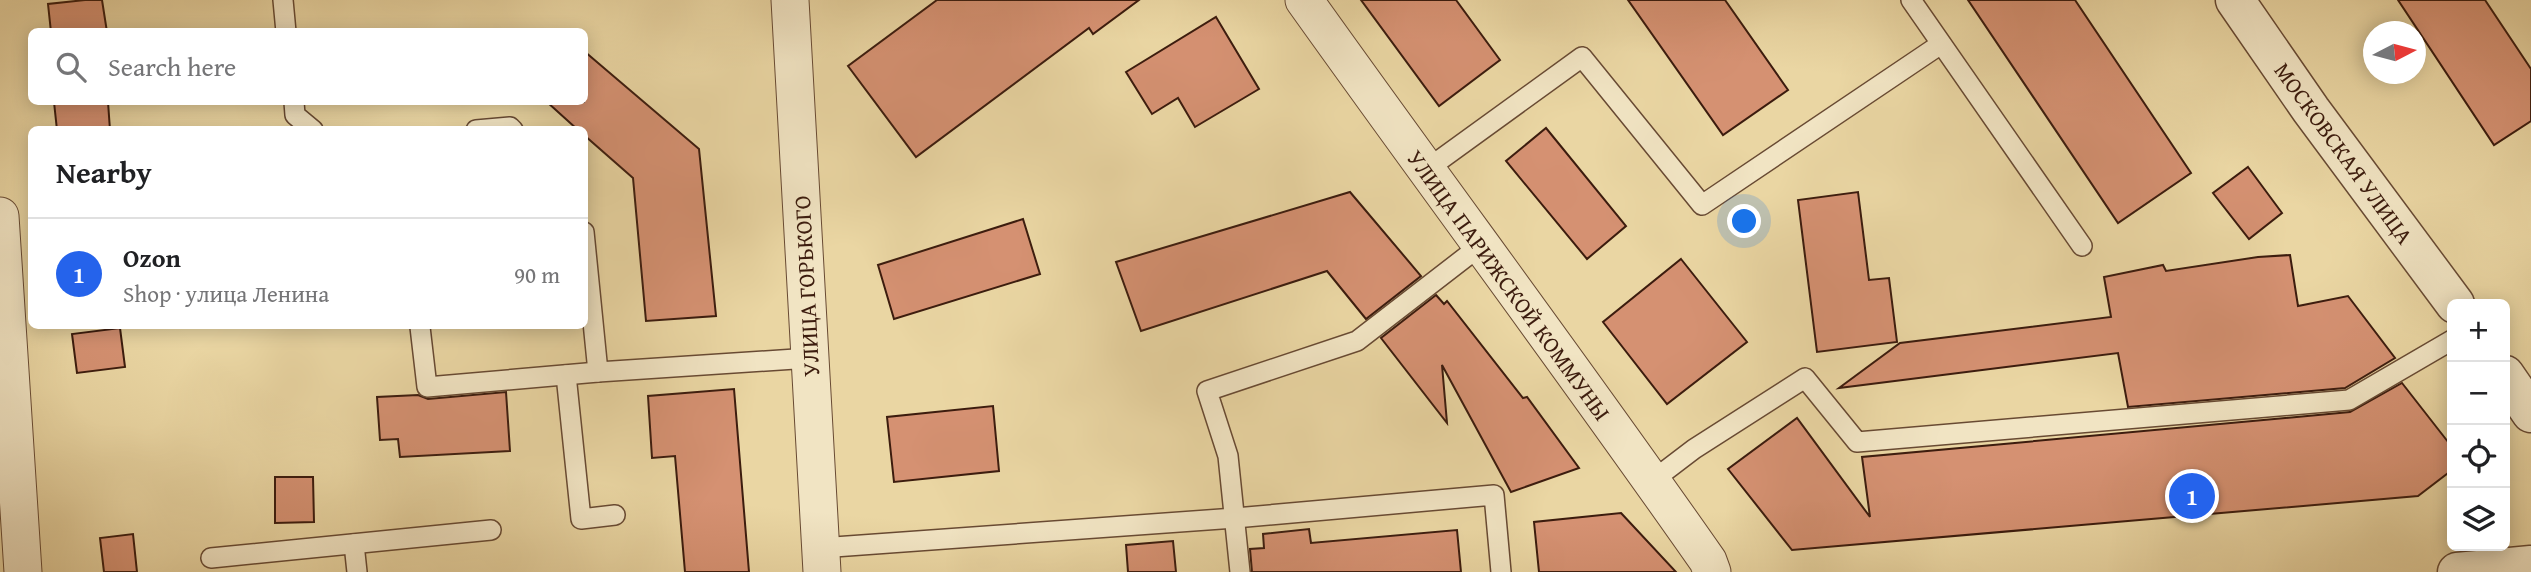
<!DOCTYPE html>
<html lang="en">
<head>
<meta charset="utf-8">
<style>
	body { margin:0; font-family:"Gentium Book Plus",serif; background:#f2f2f2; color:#202124 }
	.controls { position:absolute; right:21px; bottom:21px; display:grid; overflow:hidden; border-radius:10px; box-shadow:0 4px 18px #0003 }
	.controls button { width:63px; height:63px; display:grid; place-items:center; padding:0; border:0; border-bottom:2px solid #e0e0e0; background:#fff; color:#202124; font:35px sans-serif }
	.compass { position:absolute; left:2363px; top:21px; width:63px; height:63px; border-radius:50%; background:#fff; box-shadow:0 4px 18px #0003; rotate:84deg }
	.you { position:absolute; left:1745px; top:222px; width:24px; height:24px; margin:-18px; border:5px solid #fff; border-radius:50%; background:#1a73e8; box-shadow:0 0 0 10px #1a73e833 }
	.badge { display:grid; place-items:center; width:46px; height:46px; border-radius:50%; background:#2563eb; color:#fff; font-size:23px; font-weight:700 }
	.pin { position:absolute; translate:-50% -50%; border:4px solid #fff; box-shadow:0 2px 7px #0006 }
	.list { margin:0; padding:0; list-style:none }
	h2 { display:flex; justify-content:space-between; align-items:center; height:91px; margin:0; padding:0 28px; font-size:30px }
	h2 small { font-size:23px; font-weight:400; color:#757577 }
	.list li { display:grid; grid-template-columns:46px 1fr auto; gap:21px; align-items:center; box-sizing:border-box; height:112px; padding:0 28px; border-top:2px solid #e0e0e0 }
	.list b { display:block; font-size:26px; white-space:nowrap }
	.list p { margin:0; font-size:23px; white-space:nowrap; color:#757577 }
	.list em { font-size:23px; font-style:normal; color:#757577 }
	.icon { flex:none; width:38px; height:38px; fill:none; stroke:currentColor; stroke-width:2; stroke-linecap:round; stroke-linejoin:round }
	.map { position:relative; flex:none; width:2531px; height:572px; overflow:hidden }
	.search { position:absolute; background:#fff; box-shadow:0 4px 18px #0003; left:28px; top:28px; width:560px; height:77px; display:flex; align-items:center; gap:18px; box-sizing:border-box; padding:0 24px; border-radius:10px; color:#757577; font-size:26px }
	.panel { position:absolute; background:#fff; box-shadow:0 4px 18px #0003; left:28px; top:126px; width:560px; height:203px; border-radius:10px }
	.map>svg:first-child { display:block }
</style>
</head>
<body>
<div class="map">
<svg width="2531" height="572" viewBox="0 0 2531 572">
	<rect width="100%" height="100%" fill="#ead6a3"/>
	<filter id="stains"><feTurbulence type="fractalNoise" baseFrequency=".00286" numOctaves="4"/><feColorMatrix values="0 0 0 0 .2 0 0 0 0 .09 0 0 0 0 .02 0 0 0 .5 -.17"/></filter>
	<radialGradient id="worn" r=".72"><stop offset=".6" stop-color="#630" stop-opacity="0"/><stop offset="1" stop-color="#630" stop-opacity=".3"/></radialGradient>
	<g fill="#d59172" stroke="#3c1c0e" stroke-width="2">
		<path d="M 85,0 L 102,0 L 107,32 L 51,32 L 48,4 Z"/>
		<path d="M 937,0 L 1139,0 L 1093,34 L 1089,28 L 916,157 L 848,66 Z"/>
		<path d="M 1361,0 L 1456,0 L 1500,60 L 1439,106 Z"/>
		<path d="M 1628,0 L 1725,0 L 1788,90 L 1723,135 Z"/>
		<path d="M 1968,0 L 2075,0 L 2191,173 L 2118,223 Z"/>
		<path d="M 2398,0 L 2485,0 L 2531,69 L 2531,121 L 2494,145 Z"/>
		<path d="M 1216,17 L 1259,89 L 1195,127 L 1178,98 L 1152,114 L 1126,72 Z"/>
		<path d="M 584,51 L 699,149 L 716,316 L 646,321 L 633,178 L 584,135 L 584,130 L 578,130 L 547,102 L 584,102 Z"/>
		<path d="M 54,102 L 108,102 L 110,130 L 57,130 Z"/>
		<path d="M 1546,128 L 1626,226 L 1587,259 L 1506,161 Z"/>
		<path d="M 2248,167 L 2282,213 L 2249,239 L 2213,193 Z"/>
		<path d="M 1350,192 L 1421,276 L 1366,319 L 1327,271 L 1141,331 L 1116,262 Z"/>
		<path d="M 1858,192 L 1869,280 L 1889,278 L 1897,342 L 1817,352 L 1798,200 Z"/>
		<path d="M 1023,219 L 1040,274 L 894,319 L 878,265 Z"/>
		<path d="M 2290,255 L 2298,306 L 2348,296 L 2395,358 L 2345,388 L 2128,407 L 2118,353 L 1839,388 L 1900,343 L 2111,317 L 2104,277 L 2163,265 L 2166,271 L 2258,257 Z"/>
		<path d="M 1681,259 L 1747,342 L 1667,404 L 1603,322 Z"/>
		<path d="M 1436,295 L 1444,304 L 1447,301 L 1523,398 L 1527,397 L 1579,468 L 1511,492 L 1442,365 L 1447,423 L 1381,338 Z"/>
		<path d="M 120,328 L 125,367 L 77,373 L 72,334 Z"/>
		<path d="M 2402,383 L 2452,447 L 2452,470 L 2418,496 L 1792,550 L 1728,469 L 1797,418 L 1870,517 L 1862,457 L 2350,412 Z"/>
		<path d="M 734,389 L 749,572 L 685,572 L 675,456 L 652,458 L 648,396 Z"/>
		<path d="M 506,392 L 510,451 L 400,457 L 398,439 L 380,440 L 377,397 L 418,395 L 428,399 Z"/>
		<path d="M 993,406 L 999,471 L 894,482 L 887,417 Z"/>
		<path d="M 275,477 L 313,477 L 314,522 L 275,523 Z"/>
		<path d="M 1621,513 L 1676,572 L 1539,572 L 1534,522 Z"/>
		<path d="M 1309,529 L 1311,543 L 1457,530 L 1461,572 L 1252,572 L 1250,549 L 1264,548 L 1263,534 Z"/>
		<path d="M 133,534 L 137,572 L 104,572 L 100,538 Z"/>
		<path d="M 1173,541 L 1176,572 L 1128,572 L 1126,545 Z"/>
	</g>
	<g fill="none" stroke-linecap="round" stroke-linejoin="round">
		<defs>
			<g id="service">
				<path d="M 283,0 L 286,32"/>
				<path d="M 1911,0 L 2082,246"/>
				<path d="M 294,102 L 295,115 L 313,130"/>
				<path d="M 476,130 L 510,127 L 513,130"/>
				<path d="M 1426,170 L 1582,57 L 1702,205 L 1941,44"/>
				<path d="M 584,232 L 598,372 L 810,358"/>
				<path d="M 420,327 L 427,387 L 598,372"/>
				<path d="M 566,375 L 581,519 L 615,515"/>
				<path d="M 1652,481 L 1694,449 L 1805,378 L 1857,442 L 2349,400 L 2452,340"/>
				<path d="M 354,544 L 357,572"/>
				<path d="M 820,548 L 1235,518 L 1494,495 L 1501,572"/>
				<path d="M 211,558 L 491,530"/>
				<path d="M 1240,572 L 1228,456 L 1207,391 L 1357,341 L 1480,246"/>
			</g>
			<g id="minor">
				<path d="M 790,0 L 822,572"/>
				<path d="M 1304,0 C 1438,188 1576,372 1708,561 L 1712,572"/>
				<path d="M 0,216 L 23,572"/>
			</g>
			<g id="tertiary">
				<path d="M 2235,0 L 2311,110 L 2455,304"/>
				<path d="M 2505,375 L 2531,413"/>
				<path d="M 2457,572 L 2531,565"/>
			</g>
		</defs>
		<use href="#service" stroke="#684a33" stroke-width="22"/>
		<use href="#minor" stroke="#684a33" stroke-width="39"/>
		<use href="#tertiary" stroke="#684a33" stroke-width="41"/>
		<use href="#service" stroke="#f1e4c3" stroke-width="19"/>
		<use href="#minor" stroke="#f1e4c3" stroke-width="37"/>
		<use href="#tertiary" stroke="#f1e4c3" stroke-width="38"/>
	</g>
	<g text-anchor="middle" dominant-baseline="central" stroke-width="5" stroke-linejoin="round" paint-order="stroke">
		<g font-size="23" fill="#3c1c0e" stroke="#f1e4c3">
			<text transform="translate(2344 153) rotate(54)">МОСКОВСКАЯ УЛИЦА</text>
			<text transform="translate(1509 285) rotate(54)">УЛИЦА ПАРИЖСКОЙ КОММУНЫ</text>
			<text transform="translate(806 286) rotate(-93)">УЛИЦА ГОРЬКОГО</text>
		</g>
	</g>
	<rect width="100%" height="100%" filter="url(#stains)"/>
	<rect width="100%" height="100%" fill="url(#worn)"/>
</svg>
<div class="controls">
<button>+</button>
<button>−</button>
<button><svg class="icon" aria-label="locate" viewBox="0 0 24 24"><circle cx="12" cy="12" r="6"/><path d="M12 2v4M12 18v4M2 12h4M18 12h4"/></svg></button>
<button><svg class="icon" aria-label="layers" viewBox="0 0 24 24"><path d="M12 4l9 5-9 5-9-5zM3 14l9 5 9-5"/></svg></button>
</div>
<svg class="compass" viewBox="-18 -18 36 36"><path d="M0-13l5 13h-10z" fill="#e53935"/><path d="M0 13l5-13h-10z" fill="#757577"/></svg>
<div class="you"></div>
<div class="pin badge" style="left:2192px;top:496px">1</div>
<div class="search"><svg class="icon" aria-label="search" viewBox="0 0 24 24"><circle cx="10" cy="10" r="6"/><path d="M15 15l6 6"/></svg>Search here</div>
<section class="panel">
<h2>Nearby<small></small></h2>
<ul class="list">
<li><span class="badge">1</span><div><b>Ozon</b><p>Shop · улица Ленина</p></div><em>90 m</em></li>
</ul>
</section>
</div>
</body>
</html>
